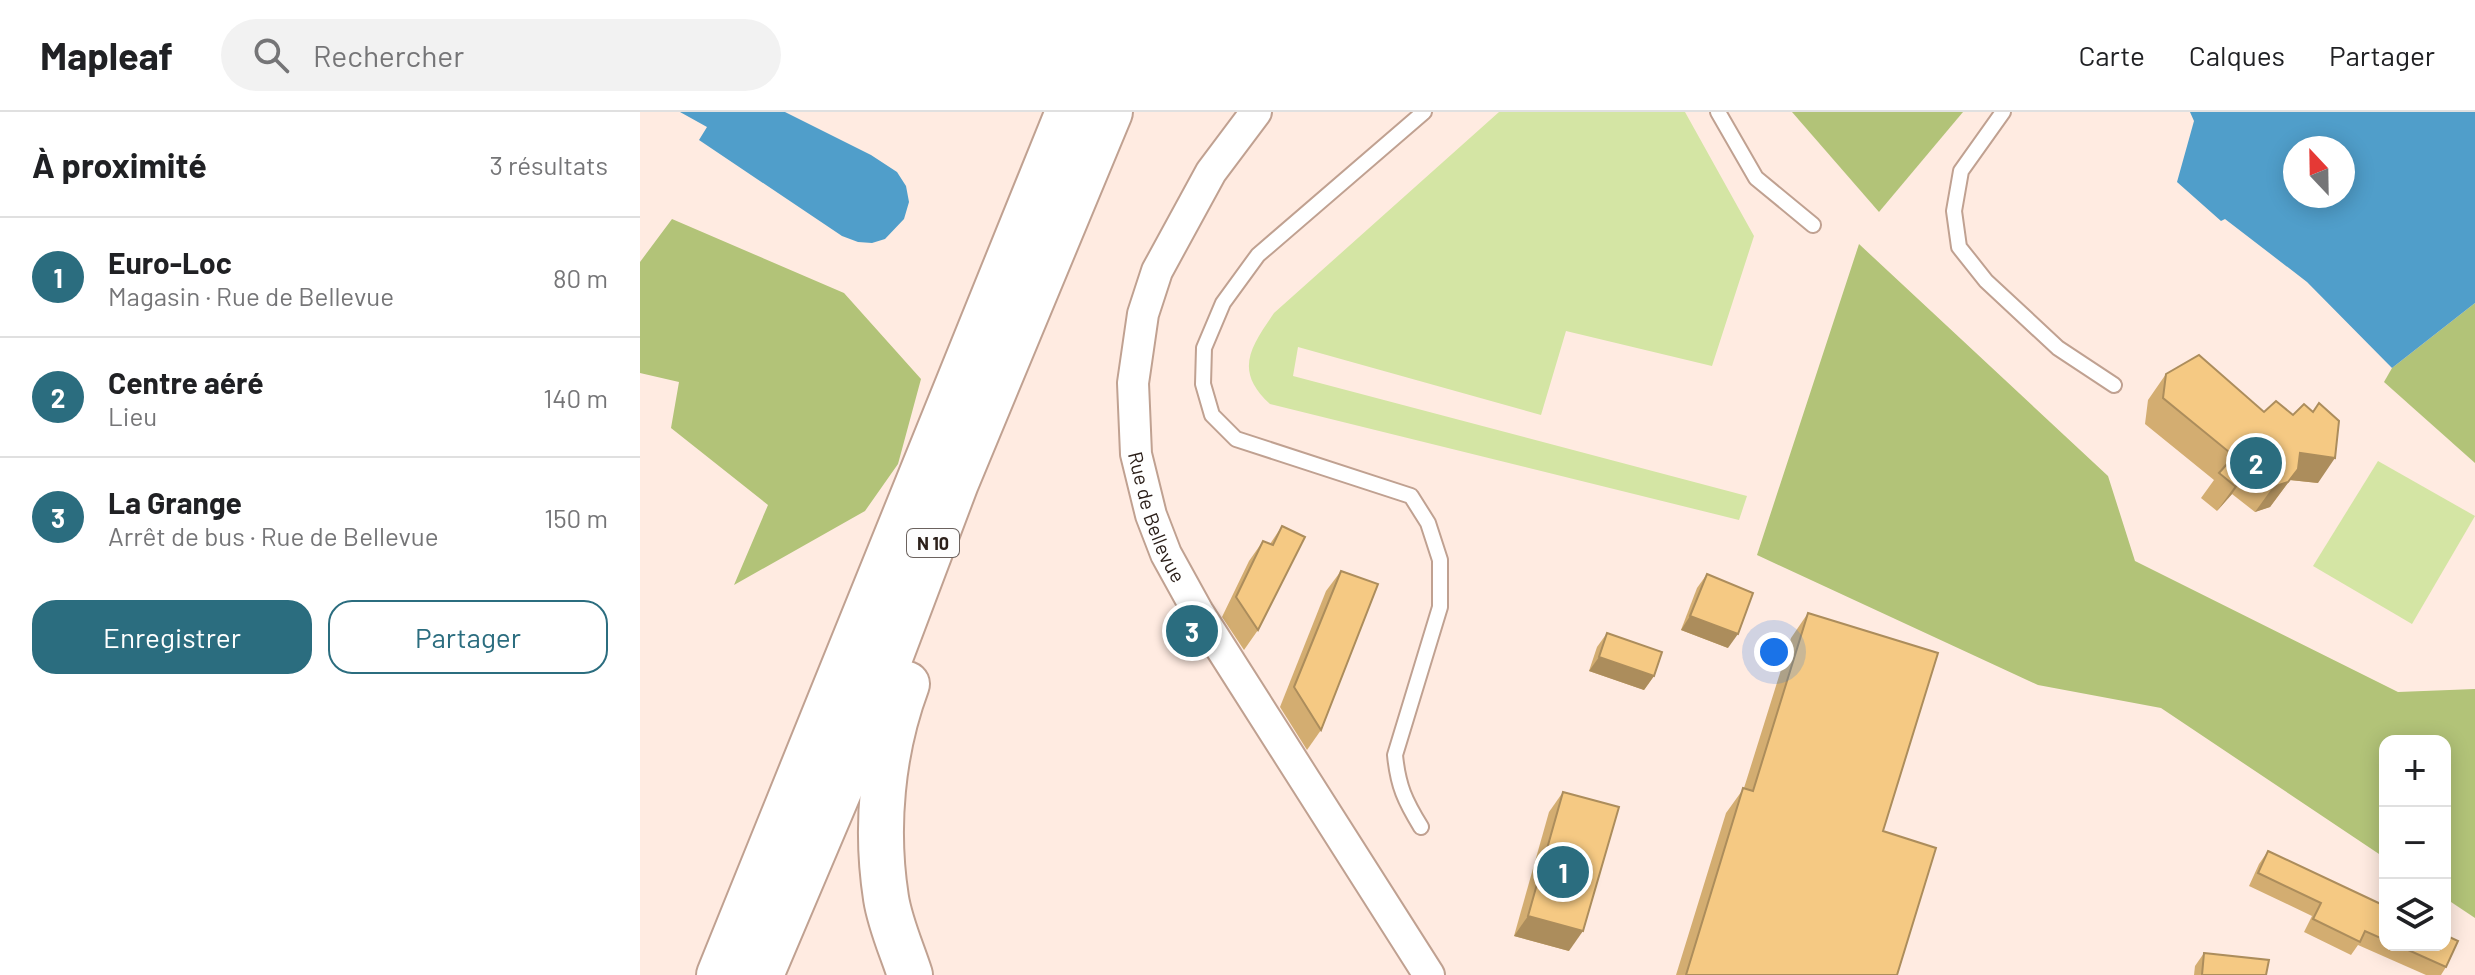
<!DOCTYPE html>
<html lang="fr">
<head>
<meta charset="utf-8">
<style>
	body { margin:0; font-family:Barlow,sans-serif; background:#f2f2f2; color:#202124 }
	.controls { position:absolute; right:24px; bottom:24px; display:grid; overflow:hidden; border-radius:16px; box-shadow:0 4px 20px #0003 }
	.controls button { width:72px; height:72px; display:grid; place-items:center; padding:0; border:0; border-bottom:2px solid #e0e0e0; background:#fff; color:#202124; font:40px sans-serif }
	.compass { position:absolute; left:1643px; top:24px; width:72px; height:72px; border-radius:50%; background:#fff; box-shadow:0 4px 20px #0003; rotate:338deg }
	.you { position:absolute; left:1134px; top:540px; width:28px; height:28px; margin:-20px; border:6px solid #fff; border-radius:50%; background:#1a73e8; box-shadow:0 0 0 12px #1a73e833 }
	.badge { display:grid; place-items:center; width:52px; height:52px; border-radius:50%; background:#2b6d7f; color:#fff; font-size:26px; font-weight:700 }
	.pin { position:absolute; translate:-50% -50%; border:4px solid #fff; box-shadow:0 2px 8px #0006 }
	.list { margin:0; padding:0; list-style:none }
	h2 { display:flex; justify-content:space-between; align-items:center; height:104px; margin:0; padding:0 32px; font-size:34px }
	h2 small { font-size:26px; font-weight:400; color:#757577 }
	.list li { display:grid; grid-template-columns:52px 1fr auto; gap:24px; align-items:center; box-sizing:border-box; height:120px; padding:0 32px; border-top:2px solid #e0e0e0 }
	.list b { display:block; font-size:30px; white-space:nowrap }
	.list p { margin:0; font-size:26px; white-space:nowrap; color:#757577 }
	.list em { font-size:26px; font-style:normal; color:#757577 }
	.actions { display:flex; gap:16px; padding:24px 32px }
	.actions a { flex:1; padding:18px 0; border:2px solid #2b6d7f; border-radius:24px; text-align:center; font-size:28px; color:#2b6d7f }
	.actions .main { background:#2b6d7f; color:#fff }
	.icon { flex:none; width:44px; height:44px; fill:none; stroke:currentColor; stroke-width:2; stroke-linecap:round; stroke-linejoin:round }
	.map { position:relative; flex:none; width:1835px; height:863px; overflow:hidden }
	header { display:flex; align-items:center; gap:48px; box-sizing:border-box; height:112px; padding:0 40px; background:#fff; border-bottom:2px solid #e0e0e0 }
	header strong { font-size:38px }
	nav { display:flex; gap:44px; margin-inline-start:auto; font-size:28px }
	.search { width:560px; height:72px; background:#f2f2f2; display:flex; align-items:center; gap:20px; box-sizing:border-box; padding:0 28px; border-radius:44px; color:#757577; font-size:30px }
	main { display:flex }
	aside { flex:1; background:#fff }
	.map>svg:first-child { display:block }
</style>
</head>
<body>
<header>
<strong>Mapleaf</strong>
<div class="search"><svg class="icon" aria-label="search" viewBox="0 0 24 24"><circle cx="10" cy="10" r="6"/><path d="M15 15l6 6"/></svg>Rechercher</div>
<nav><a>Carte</a><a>Calques</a><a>Partager</a></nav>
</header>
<main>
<aside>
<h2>À proximité<small>3 résultats</small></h2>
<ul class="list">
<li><span class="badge">1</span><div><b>Euro-Loc</b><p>Magasin · Rue de Bellevue</p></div><em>80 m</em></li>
<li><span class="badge">2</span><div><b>Centre aéré</b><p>Lieu</p></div><em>140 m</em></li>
<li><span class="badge">3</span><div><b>La Grange</b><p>Arrêt de bus · Rue de Bellevue</p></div><em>150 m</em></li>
</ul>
<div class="actions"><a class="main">Enregistrer</a><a>Partager</a></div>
</aside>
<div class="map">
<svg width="1835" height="863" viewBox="0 0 1835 863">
	<rect width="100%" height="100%" fill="#ffebe1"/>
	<g fill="#d4e5a4">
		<path d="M 859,0 L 1045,0 L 1114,124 L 1072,254 L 926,219 L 901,303 L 658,235 L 653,264 L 1107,384 L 1099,408 L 630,292 C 594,259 610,236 634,201 Z"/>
		<path d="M 1738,349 L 1835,404 L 1772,512 L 1673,454 Z"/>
	</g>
	<g fill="#b2c378">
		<path d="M 1152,0 L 1323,0 L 1239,100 Z"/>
		<path d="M 32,107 L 204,181 L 281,267 L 258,352 L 225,399 L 94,473 L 128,393 L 31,316 L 39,270 L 0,261 L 0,150 Z"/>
		<path d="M 1219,132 L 1468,364 L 1495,449 L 1758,580 L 1835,577 L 1835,806 L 1805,786 L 1805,629 L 1745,629 L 1745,746 L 1521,596 L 1398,573 L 1117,443 Z"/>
		<path d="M 1835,191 L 1835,351 L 1744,270 L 1752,256 Z"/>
	</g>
	<g fill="#509eca" fill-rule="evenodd">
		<path d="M 40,0 L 145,0 L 231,43 L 257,60 L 266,74 L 269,90 L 264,107 L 245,127 L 232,131 L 218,130 L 202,124 L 59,28 L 67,15 Z"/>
		<path d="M 1550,0 L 1835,0 L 1835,191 L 1752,256 L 1667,170 L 1585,107 L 1581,109 L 1537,70 L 1554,9 ZM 1655,36 L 1703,36 L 1703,84 L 1655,84 Z"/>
	</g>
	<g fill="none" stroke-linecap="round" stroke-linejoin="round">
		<defs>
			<g id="lane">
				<path d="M 1078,0 L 1116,66 L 1173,113"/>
				<path d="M 1363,0 L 1321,59 L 1314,99 L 1319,135 L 1346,169 L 1418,236 L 1474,273"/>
				<path d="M 781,715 C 765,689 758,674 755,643 L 800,495 L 800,448 L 788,411 L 771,384 L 596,327 L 572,303 L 563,272 L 564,236 L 583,191 L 618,143 L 784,0"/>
			</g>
			<g id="street">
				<path id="s1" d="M 616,0 L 571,60 L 517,159 L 503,202 L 493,271 L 496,342 L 511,403 L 526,442 L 558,500 L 789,863"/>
			</g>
			<g id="highway">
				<path d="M 267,572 C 242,639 235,716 246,786 C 250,812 262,838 270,863"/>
				<path d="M 79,863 L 428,0"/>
				<path d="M 121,863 L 205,665 L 316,371 L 470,0"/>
			</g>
		</defs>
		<use href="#lane" stroke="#c0a191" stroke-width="18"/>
		<use href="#street" stroke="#c0a191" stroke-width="34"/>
		<use href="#highway" stroke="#c0a191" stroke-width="48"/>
		<use href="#lane" stroke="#fff" stroke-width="14"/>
		<use href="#street" stroke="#fff" stroke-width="30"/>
		<use href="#highway" stroke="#fff" stroke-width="44"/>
	</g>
	<g fill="#d3ad71">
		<path d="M 1526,262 L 1678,371 L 1650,368 L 1630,395 L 1615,400 L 1592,382 L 1577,399 L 1561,386 L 1574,368 L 1505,312 L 1508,288 Z"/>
		<path d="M 642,414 L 618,518 L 604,538 L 582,505 L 609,449 L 623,429 L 630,432 Z"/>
		<path d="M 701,459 L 681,618 L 667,638 L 640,595 L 686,479 Z"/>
		<path d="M 1067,462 L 1088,536 L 1041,518 L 1057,476 Z"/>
		<path d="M 1168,501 L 1243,719 L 1257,863 L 1036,863 L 1086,701 L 1104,676 L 1151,526 Z"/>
		<path d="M 967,521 L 1014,564 L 1004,578 L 949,559 L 957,535 Z"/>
		<path d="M 923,680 L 929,839 L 874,824 L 909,700 Z"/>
		<path d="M 1628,739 L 1745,794 L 1745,833 L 1805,833 L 1806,855 L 1801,863 L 1786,863 L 1718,833 L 1711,843 L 1664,820 L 1672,804 L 1609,774 L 1619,752 Z"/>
		<path d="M 1564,841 L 1626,863 L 1554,863 L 1555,854 Z"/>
	</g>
	<g fill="#ac8d5c">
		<path d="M 1660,341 L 1695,346 L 1678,371 L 1650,368 L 1630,395 L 1615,400 L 1633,375 Z"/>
		<path d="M 1610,356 L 1592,382 L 1577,399 L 1595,374 Z"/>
		<path d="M 1050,504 L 1098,522 L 1088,536 L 1041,518 Z"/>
		<path d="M 959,545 L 1014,564 L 1004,578 L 949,559 Z"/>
		<path d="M 888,804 L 943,819 L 929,839 L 874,824 Z"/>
	</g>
	<g fill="#f5c983" stroke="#ac8d5c" stroke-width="2">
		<path d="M 1559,243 L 1624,300 L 1636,289 L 1653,303 L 1664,292 L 1673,300 L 1679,291 L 1699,309 L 1695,346 L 1660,341 L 1658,357 L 1648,370 L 1633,375 L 1610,356 L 1595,374 L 1579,361 L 1594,344 L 1523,286 L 1526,262 Z"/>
		<path d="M 642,414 L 665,425 L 618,518 L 596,485 L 623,429 L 633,433 Z"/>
		<path d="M 701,459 L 738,472 L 681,618 L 654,575 Z"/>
		<path d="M 1067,462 L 1113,481 L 1098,522 L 1050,504 Z"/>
		<path d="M 1168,501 L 1298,541 L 1243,719 L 1296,736 L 1257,863 L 1046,863 L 1103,676 L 1113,679 Z"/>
		<path d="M 967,521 L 1022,540 L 1014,564 L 959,545 Z"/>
		<path d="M 923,680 L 979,695 L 943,819 L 888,804 Z"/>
		<path d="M 1628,739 L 1745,794 L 1745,828 L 1725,819 L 1720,830 L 1673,807 L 1681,791 L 1618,761 Z"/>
		<path d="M 1805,823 L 1818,829 L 1806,855 L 1757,833 L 1805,833 Z"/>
		<path d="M 1564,841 L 1629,848 L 1626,863 L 1562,863 Z"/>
	</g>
	<g text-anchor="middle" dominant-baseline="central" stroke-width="7" stroke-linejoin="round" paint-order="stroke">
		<rect fill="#fdfdfd" stroke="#6b625e" stroke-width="2" x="267" y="417" width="52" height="28" rx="6"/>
		<g font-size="18" font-weight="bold" fill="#2c201a">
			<text x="293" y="431">N 10</text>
		</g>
		<g font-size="20" fill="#2c201a" stroke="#fdfdfd">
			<text stroke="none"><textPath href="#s1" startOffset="440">Rue de Bellevue</textPath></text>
		</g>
	</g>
</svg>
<div class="controls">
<button>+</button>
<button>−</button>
<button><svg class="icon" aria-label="layers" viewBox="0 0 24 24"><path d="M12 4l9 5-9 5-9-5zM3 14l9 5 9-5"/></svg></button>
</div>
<svg class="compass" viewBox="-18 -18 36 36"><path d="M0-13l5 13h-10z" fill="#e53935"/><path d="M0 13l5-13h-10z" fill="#757577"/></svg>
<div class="you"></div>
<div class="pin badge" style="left:923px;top:760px">1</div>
<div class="pin badge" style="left:1616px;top:351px">2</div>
<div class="pin badge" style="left:552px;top:519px">3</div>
</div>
</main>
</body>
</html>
